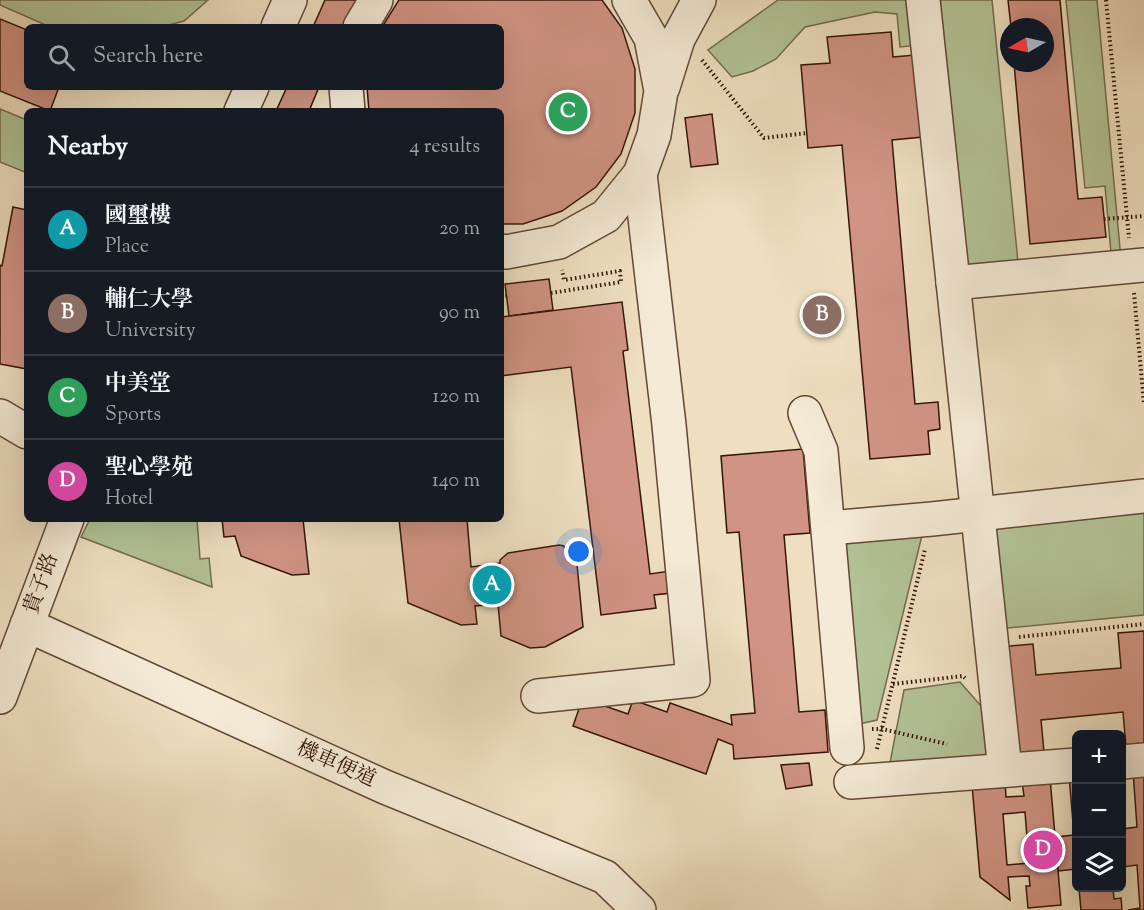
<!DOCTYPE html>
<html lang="en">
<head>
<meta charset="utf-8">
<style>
	body { margin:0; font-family:"Sorts Mill Goudy","Noto Serif TC",serif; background:#242831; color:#f1f3f6 }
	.controls { position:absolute; right:18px; bottom:18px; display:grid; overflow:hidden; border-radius:9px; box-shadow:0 6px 24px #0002 }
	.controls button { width:54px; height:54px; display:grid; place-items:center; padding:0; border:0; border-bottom:2px solid #363941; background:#171b24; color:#f1f3f6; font:30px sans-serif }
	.compass { position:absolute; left:1000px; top:18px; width:54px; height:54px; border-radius:50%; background:#171b24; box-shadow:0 6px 24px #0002; rotate:261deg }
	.you { position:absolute; left:579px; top:552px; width:21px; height:21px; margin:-15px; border:4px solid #fff; border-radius:50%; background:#1a73e8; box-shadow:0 0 0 9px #1a73e833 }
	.badge { display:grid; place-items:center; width:39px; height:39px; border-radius:50%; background:#0f766e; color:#fff; font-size:20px; font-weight:700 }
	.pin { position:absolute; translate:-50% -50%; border:3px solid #fff; box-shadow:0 2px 6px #0006 }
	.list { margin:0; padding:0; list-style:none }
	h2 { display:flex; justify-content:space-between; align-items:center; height:78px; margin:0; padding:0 24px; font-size:26px }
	h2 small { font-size:20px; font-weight:400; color:#9ea1a6 }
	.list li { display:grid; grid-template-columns:39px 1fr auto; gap:18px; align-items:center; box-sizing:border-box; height:84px; padding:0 24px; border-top:2px solid #363941 }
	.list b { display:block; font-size:22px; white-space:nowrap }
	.list p { margin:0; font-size:20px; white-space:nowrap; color:#9ea1a6 }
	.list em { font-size:20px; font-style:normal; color:#9ea1a6 }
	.icon { flex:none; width:33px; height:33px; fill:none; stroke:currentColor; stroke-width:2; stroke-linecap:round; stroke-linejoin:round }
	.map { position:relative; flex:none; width:1144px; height:910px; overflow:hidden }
	.search { position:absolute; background:#171b24; box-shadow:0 6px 24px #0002; left:24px; top:24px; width:480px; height:66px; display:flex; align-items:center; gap:15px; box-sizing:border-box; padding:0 21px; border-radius:9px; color:#9ea1a6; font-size:22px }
	.panel { position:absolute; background:#171b24; box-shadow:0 6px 24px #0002; left:24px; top:108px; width:480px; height:414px; border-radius:9px }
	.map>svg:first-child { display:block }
</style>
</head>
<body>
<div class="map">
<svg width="1144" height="910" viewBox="0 0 1144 910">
	<rect width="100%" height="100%" fill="#eedfc0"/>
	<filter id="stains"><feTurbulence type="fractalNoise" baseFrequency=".00333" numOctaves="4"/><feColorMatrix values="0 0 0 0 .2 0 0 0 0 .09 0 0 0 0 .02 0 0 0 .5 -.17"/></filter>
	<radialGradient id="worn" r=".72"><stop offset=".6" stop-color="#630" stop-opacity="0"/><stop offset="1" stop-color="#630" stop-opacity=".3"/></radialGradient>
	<g fill="#b3c397" stroke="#746c50" stroke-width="1.5">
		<path d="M 0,0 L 208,0 L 184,21 L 161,27 L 50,27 L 0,5 Z"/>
		<path d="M 778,0 L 915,0 L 919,45 L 900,47 L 897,14 L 875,12 L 805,27 L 776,59 L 753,71 L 732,77 L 708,50 Z"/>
		<path d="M 930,0 L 992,0 L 1018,262 L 1111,253 L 1105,186 L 1085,188 L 1066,0 L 1097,0 L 1121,259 L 959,275 Z"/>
		<path d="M 0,109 L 27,120 L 27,173 L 0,162 Z"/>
		<path d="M 1144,502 L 1144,615 L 998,629 L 986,518 Z"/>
		<path d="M 90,519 L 197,519 L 200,559 L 209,558 L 212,587 L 81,537 Z"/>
		<path d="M 925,523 L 877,720 L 850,726 L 836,533 Z"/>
		<path d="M 960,682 L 995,722 L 999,760 L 889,768 L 904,690 Z"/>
	</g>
	<g fill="#d19484" stroke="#351408" stroke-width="1.5" fill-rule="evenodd">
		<path d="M 325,0 L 357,0 L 346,27 L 313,27 Z"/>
		<path d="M 399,0 L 602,0 L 622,28 L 635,69 L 635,113 L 621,154 L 596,187 L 562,211 L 523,224 L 501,224 L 501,111 L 369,111 L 367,87 L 501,87 L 501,27 L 382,27 Z"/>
		<path d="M 1008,0 L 1060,0 L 1078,199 L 1102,197 L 1106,237 L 1030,244 L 1014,63 L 1045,63 L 1045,27 L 1011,27 Z"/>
		<path d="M 0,19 L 27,30 L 27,87 L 59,87 L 50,111 L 0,91 Z"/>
		<path d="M 891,32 L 893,57 L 915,55 L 923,137 L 892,140 L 915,404 L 938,402 L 940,429 L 928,431 L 930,454 L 870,459 L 842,145 L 808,148 L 801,65 L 830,63 L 827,37 Z"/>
		<path d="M 287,87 L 319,87 L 309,111 L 276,111 Z"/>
		<path d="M 712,114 L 718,164 L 691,167 L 685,118 Z"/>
		<path d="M 13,207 L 27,210 L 27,369 L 0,364 L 0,265 L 2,266 Z"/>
		<path d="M 549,279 L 553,310 L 509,316 L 505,284 Z"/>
		<path d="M 622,302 L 628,350 L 623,351 L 650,574 L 670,571 L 672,593 L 654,595 L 656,608 L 601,615 L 571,367 L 501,376 L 501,317 Z"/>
		<path d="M 803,449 L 810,533 L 784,535 L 799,712 L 825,710 L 828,752 L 734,759 L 733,745 L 718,739 L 706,774 L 573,726 L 581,703 L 599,704 L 628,714 L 633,700 L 667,712 L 670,703 L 732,725 L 731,715 L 755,713 L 739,532 L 727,533 L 721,456 Z"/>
		<path d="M 222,519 L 303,519 L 309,574 L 292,575 L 241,556 L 235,536 L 224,537 Z"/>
		<path d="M 399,519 L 467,519 L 471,567 L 500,563 L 500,560 L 508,553 L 559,545 L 564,546 L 566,555 L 576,554 L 583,627 L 545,647 L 530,648 L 501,636 L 498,604 L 475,606 L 477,624 L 461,625 L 408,603 Z"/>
		<path d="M 1144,631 L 1144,745 L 1126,747 L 1123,712 L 1041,720 L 1044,752 L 1010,755 L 1000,647 L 1033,644 L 1036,675 L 1121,668 L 1118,633 Z"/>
		<path d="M 809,763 L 812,785 L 786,789 L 781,765 Z"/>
		<path d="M 1144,770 L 1144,910 L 1128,910 L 1140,908 L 1137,865 L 1122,867 L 1122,829 L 1137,827 L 1133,771 Z"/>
		<path d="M 1076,774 L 1076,869 L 1058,871 L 1056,837 L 1074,835 L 1069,775 Z"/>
		<path d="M 1050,778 L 1061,905 L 1028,908 L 1026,886 L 1030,886 L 1029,876 L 1008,877 L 1010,900 L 980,877 L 972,785 L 1005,782 L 1006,797 L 1024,796 L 1022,781 ZM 1025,812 L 1029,863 L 1007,865 L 1003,814 Z"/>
		<path d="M 1079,888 L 1113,888 L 1114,899 L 1121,898 L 1122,910 L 1081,910 Z"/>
	</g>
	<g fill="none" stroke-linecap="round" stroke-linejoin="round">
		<defs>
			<g id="minor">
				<path d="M 923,0 L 1005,770"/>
				<path d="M 278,27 L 290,0"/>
				<path d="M 360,27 L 376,0"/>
				<path d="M 346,87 L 348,111"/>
				<path d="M 663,87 L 678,39 L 699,0"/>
				<path d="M 241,111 L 252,87"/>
				<path d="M 501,251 L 506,252 L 559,242 L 606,216 L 640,174 L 654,135 L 661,91 L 651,38 L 629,0"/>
				<path d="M 953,283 L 1144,265"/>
				<path d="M 805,413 L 821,451 L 847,748"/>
				<path d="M 0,416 L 27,432"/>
				<path d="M 829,528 L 932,519 L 1144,496"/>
				<path d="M 27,625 L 385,787 L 605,877 L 639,910"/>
				<path d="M 538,696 L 693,680 L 669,425 L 640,174"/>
				<path d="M 0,697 L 67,519"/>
				<path d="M 1122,762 L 1144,760"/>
				<path d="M 851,782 L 1076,765"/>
			</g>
		</defs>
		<use href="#minor" stroke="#634736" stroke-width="36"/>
		<g stroke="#351408" stroke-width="4" stroke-dasharray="1.5 3" stroke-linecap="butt">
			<path d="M 1106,0 L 1129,238"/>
			<path d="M 702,60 L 764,138 L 807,133"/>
			<path d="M 551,293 L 621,282 L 620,271 L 564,280 L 562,270"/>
			<path d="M 1134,293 L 1144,404"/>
			<path d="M 501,297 L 507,296"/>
			<path d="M 1019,637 L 1144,624"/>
			<path d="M 893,684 L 963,676 L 965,678"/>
			<path d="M 872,729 L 882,729 L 947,744"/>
			<path d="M 877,749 L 925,549"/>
		</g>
		<use href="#minor" stroke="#f4ead6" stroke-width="33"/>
		<path stroke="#351408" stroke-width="4" stroke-dasharray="1.5 3" stroke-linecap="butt" d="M 1104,219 L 1144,216"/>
	</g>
	<g text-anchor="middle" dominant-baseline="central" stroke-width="5" stroke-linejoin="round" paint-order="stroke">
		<g font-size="21" fill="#351408" stroke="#f4ead6">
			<text transform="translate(42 584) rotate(-70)">貴子路</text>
			<text transform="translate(336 765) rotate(24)">機車便道</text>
		</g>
	</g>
	<rect width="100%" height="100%" filter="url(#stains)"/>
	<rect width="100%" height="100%" fill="url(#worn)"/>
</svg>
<div class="controls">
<button>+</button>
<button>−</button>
<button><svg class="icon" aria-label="layers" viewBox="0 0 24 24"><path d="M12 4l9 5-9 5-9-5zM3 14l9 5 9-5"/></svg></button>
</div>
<svg class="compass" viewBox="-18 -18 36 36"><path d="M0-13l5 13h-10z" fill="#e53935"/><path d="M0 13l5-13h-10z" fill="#9ea1a6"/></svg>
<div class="you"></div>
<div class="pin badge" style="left:492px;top:585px;background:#0f9aa8">A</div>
<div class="pin badge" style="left:822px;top:315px;background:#8d6e63">B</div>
<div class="pin badge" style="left:568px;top:112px;background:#2e9e5b">C</div>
<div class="pin badge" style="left:1043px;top:850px;background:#d1479c">D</div>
<div class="search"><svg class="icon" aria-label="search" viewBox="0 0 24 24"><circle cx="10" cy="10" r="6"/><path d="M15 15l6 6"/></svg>Search here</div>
<section class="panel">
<h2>Nearby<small>4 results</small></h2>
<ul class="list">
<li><span class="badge" style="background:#0f9aa8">A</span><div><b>國璽樓</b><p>Place</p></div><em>20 m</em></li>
<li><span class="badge" style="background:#8d6e63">B</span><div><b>輔仁大學</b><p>University</p></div><em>90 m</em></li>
<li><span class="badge" style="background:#2e9e5b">C</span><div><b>中美堂</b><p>Sports</p></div><em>120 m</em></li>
<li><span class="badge" style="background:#d1479c">D</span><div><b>聖心學苑</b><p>Hotel</p></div><em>140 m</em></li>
</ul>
</section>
</div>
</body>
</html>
